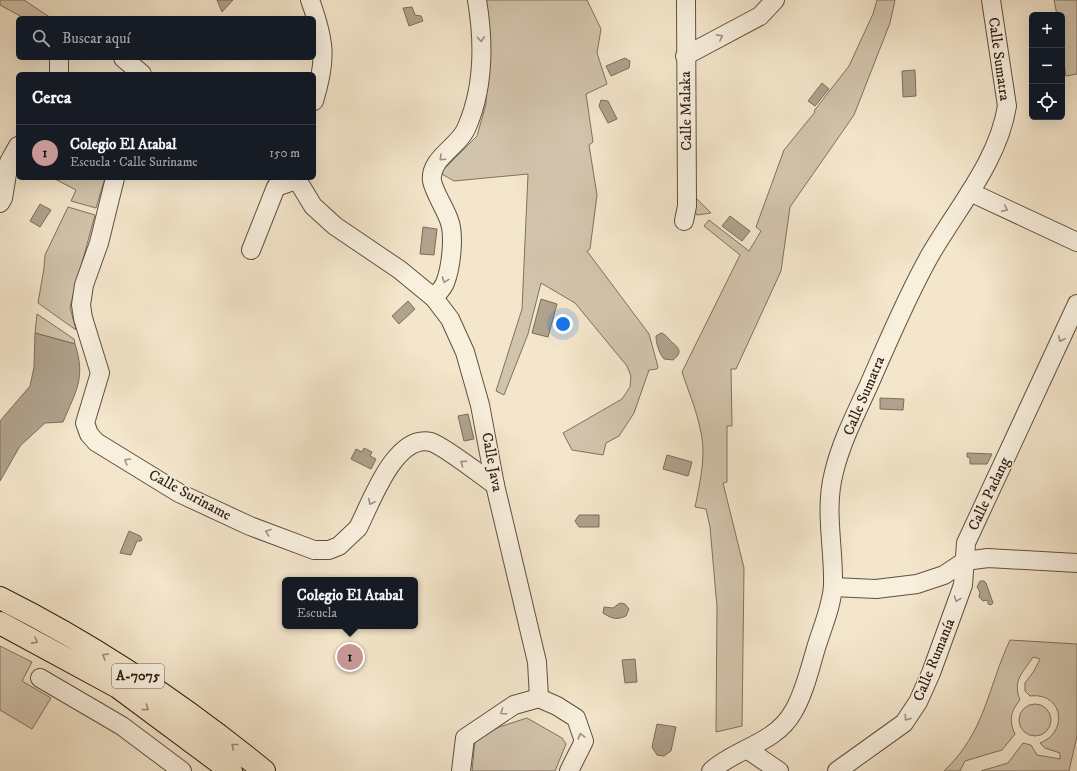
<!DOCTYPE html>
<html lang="es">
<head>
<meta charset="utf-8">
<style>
	body { margin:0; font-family:"IM FELL DW Pica",serif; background:#242831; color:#f1f3f6 }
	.controls { position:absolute; right:12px; top:12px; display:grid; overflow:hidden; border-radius:6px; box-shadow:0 4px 16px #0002 }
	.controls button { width:36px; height:36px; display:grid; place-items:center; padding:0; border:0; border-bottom:1px solid #363941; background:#171b24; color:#f1f3f6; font:20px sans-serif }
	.you { position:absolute; left:563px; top:324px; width:14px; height:14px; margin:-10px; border:3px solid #fff; border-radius:50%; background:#1a73e8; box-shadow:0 0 0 6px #1a73e833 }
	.badge { display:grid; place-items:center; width:26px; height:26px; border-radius:50%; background:#c59692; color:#111; font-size:13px; font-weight:700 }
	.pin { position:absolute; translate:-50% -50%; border:2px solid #fff; box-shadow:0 1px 4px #0006 }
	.popup { position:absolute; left:282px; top:577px; width:136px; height:52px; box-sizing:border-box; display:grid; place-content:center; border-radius:6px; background:#171b24; filter:drop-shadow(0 1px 3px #0005); font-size:13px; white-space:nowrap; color:#9ea1a6 }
	.popup b { font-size:15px; color:#f1f3f6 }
	.popup::after { content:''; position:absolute; left:50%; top:100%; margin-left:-8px; border:8px solid transparent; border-top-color:#171b24 }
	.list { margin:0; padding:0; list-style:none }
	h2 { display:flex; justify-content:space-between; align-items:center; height:52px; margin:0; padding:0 16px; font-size:17px }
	h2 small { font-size:13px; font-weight:400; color:#9ea1a6 }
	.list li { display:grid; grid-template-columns:26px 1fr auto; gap:12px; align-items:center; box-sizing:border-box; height:56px; padding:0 16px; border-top:1px solid #363941 }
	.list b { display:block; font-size:15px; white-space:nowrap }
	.list p { margin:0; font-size:13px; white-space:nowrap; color:#9ea1a6 }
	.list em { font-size:13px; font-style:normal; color:#9ea1a6 }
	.icon { flex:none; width:22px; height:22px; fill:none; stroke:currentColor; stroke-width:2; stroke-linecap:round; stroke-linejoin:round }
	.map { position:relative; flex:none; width:1077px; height:771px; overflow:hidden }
	.search { position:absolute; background:#171b24; box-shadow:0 4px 16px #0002; left:16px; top:16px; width:300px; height:44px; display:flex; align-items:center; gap:10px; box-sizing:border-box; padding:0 14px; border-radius:6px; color:#9ea1a6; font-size:15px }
	.panel { position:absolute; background:#171b24; box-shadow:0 4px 16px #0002; left:16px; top:72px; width:300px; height:108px; border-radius:6px }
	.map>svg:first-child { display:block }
</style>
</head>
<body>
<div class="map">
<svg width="1077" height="771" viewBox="0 0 1077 771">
	<rect width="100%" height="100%" fill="#f4e6cb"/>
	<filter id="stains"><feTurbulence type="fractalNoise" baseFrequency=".005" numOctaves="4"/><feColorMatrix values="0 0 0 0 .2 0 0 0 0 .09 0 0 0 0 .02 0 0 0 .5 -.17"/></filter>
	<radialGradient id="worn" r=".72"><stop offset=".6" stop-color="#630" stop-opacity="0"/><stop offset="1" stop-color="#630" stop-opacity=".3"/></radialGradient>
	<g fill="#d2c4ac" stroke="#7f7160">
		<path d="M 0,0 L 24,0 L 51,18 L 24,18 L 0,5 Z"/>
		<path d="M 483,0 L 587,0 L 601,29 L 597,53 L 607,84 L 586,94 L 593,142 L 589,145 L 597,195 L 590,249 L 587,251 L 649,334 L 658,367 L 657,369 L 649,370 L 634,413 L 619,436 L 606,443 L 603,455 L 572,450 L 563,433 L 622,399 L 630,387 L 631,376 L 627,366 L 575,303 L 541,283 L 528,334 L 504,395 L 496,391 L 522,309 L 528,174 L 454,181 L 440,173 L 477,136 L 486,104 L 487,67 Z"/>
		<path d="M 877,0 L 895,0 L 890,23 L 854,115 L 790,207 L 781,271 L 736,369 L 731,369 L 732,426 L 727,426 L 727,482 L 723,483 L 744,568 L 742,726 L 716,732 L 717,607 L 710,527 L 706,509 L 695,507 C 700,482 707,454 700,428 C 696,409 688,390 682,372 L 740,255 L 704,226 L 709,220 L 749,251 L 761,231 L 756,227 L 784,150 L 815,112 L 814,111 L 849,66 L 873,14 Z"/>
		<path d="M 1054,0 L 1077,0 L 1077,74 L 1066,76 L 1062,50 L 1062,15 L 1057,15 Z"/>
		<path d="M 53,178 L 105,178 L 96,208 L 71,201 L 76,190 Z"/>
		<path d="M 694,196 L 711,213 L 697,215 L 692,207 Z"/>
		<path d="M 68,207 L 95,215 L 70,307 L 76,330 L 38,303 L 44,268 L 45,255 Z"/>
		<path d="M 37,314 L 74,339 L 75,344 L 35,333 Z"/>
		<path d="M 1010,640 L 1077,644 L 1077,736 L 1069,771 L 981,771 L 1008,763 L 1023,743 L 1031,745 L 1037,755 L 1060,759 L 1060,753 L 1045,748 L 1040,743 C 1069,732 1063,692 1030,696 L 1025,691 L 1025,683 L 1034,671 L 1040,659 L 1033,657 C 1023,673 1012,680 1020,700 C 1010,712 1009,721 1015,734 L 1002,750 L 965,761 L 960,771 L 944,771 C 986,731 987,689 1010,640 Z"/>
		<path d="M 0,646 L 32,662 L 22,681 L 51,698 L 32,729 L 0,710 Z"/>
		<circle cx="1035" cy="720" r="16"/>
		<path d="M 527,718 L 562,738 L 566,744 L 555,771 L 472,771 L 475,741 L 499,727 Z"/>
	</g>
	<g fill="#b0a28d" stroke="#7b6d5d">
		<path d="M 217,0 L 233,0 L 222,12 Z"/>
		<path d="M 412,7 L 415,15 L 421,16 L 423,21 L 409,26 L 403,8 Z"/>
		<path d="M 625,58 L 630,61 L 629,68 L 611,76 L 606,66 Z"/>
		<path d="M 915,70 L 916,96 L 903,97 L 902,71 Z"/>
		<path d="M 822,83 L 829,89 L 815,106 L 808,101 Z"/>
		<path d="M 601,100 L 608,101 L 617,119 L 608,123 L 599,106 Z"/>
		<path d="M 40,204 L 51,210 L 40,227 L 30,221 Z"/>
		<path d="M 730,216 L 750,231 L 742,241 L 722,226 Z"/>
		<path d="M 423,227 L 437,229 L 434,255 L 420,254 Z"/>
		<path d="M 541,299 L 557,304 L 548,337 L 532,333 Z"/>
		<path d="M 408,301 L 415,309 L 399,324 L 392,316 Z"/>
		<path d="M 35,333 L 75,344 C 86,378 76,391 63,422 L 45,423 L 20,446 L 0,481 L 0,421 L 30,386 L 34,367 Z"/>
		<path d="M 661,333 C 665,334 666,336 669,339 C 675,346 686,350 673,360 L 664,359 C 659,353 656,343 656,336 Z"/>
		<path d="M 880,398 L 904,399 L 903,410 L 880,409 Z"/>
		<path d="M 468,414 L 474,439 L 464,441 L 458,416 Z"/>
		<path d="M 364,448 L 372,452 L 370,456 L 376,459 L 371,469 L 351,459 L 356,449 L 362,452 Z"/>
		<path d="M 967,453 L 992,454 L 987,464 L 970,464 L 970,458 L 967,457 Z"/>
		<path d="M 667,455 L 692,462 L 688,476 L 663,469 Z"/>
		<path d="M 579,515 L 599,515 L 599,527 L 579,527 L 575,521 Z"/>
		<path d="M 129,531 L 140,536 L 142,539 L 141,541 L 137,541 L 131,555 L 120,553 Z"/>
		<path d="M 980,581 L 984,581 L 986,583 L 993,603 L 991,605 L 988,604 L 988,600 L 983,601 L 979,597 L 980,592 L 977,587 Z"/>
		<path d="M 620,603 L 625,604 L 629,609 L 626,616 C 617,620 612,619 603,613 L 604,607 L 613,608 Z"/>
		<path d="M 635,659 L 637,682 L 625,683 L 622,660 Z"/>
		<path d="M 657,724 L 676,727 L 671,751 L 664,756 L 657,755 L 652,747 Z"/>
	</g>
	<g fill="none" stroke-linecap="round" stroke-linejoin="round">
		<defs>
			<g id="minor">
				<path d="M 310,0 C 325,41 327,59 314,101"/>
				<path d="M 685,56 L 760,16 L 775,0"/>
				<path d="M 123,58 L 142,74"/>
				<path d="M 59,74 L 59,58"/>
				<path d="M 115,178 L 99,243 L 84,285 L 81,305 L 83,318 L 100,373 L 85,423 L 89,434 L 96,442 L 179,493 L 250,526 L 314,550 L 329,550 L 339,546 L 358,528 C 371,503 395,433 431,442 C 444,446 482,476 495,485"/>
				<path d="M 296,178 L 313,206 L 335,226 L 400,270 L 434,298 L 450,319 L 465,352 L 480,405 L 495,485 L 537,662 L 539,698"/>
				<path d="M 970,192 L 1077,242"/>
				<path d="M 0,203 L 3,198 L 9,162 L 18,146"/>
				<path d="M 684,221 L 687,206 L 686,0"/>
				<path d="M 251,250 L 276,187 L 296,180"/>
				<path d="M 434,298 C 438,293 443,288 445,283 C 451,268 455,235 449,220 C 445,208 434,192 432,181 C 429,159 458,147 466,129 C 484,89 484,42 477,0"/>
				<path d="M 833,587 L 876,589 L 917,584 L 944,575 L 965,561 L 988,558 L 1077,563"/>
				<path d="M 40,678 L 122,726 L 182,771"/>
				<path d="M 539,698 L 557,706 L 576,718 L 584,741 L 569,771"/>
				<path d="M 748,750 L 779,771"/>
				<path d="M 461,771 L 465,738 L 514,705 L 539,698"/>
				<path d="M 711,771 C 736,748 775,744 793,712 C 804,694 810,668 816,648 C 822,628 832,606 833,585 C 834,547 824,510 834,472 C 841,443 855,415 868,387 C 887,344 906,298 929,257 C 957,208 998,162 1007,106 L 991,0"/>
				<path d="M 837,771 L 904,723 L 918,702 L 931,673 L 963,585 L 966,543 L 1077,304"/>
			</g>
			<g id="major">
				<path d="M 0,598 C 96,646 181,703 264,771"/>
				<path d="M 0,623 L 118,687 L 231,771"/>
			</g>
		</defs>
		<use href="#minor" stroke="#5e5042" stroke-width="20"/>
		<use href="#major" stroke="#2c1e15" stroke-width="24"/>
		<use href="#minor" stroke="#f8efdd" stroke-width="18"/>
		<use href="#major" stroke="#f4e6cb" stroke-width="22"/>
	</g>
	<defs><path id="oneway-chevron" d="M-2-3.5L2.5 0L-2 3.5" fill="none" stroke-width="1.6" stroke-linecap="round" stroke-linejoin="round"/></defs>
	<g stroke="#9c9183">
		<use href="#oneway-chevron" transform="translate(720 37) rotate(-28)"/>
		<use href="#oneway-chevron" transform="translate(481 39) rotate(86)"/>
		<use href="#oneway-chevron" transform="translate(442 158) rotate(137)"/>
		<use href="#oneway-chevron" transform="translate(1005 209) rotate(25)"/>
		<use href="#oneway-chevron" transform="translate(445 280) rotate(110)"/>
		<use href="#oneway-chevron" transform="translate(1061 339) rotate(115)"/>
		<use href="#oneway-chevron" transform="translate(127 461) rotate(-149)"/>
		<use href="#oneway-chevron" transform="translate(463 463) rotate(-146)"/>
		<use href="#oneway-chevron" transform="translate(371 502) rotate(117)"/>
		<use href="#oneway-chevron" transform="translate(268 532) rotate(-160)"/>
		<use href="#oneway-chevron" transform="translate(957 599) rotate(110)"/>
		<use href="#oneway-chevron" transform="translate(503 712) rotate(145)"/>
		<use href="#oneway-chevron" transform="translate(907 718) rotate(126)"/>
		<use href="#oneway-chevron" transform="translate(581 736) rotate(-105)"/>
	</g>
	<g stroke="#9a8c79">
		<use href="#oneway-chevron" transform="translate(35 641) rotate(29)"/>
		<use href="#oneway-chevron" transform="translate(105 656) rotate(-150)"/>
		<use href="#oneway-chevron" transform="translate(146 708) rotate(36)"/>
		<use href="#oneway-chevron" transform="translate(234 746) rotate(-141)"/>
	</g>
	<g text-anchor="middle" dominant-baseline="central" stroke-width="3" stroke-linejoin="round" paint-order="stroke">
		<rect fill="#f8efdd" stroke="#695d51" stroke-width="1" x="112" y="664" width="52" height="24" rx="3"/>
		<g font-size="14" font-weight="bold" fill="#2c1e15">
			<text x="138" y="676">A-7075</text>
		</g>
		<g font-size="15" fill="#2c1e15" stroke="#f8efdd">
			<text transform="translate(999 59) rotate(82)">Calle Sumatra</text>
			<text transform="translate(686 111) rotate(-91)">Calle Malaka</text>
			<text transform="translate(864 396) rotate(-67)">Calle Sumatra</text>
			<text transform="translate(492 462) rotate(79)">Calle Java</text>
			<text transform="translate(989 494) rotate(-65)">Calle Padang</text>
			<text transform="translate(190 495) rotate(28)">Calle Suriname</text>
			<text transform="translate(934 660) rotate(-68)">Calle Rumanía</text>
		</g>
	</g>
	<rect width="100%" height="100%" filter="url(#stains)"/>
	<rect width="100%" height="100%" fill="url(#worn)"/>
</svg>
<div class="controls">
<button>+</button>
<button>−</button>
<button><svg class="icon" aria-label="locate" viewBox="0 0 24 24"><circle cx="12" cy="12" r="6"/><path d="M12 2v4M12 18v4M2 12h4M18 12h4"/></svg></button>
</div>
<div class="you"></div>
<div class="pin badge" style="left:350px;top:657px">1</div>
<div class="popup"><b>Colegio El Atabal</b>Escuela</div>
<div class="search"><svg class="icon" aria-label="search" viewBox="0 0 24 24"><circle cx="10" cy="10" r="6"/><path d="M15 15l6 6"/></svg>Buscar aquí</div>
<section class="panel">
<h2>Cerca<small></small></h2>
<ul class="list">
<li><span class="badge">1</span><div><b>Colegio El Atabal</b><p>Escuela · Calle Suriname</p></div><em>150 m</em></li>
</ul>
</section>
</div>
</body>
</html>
